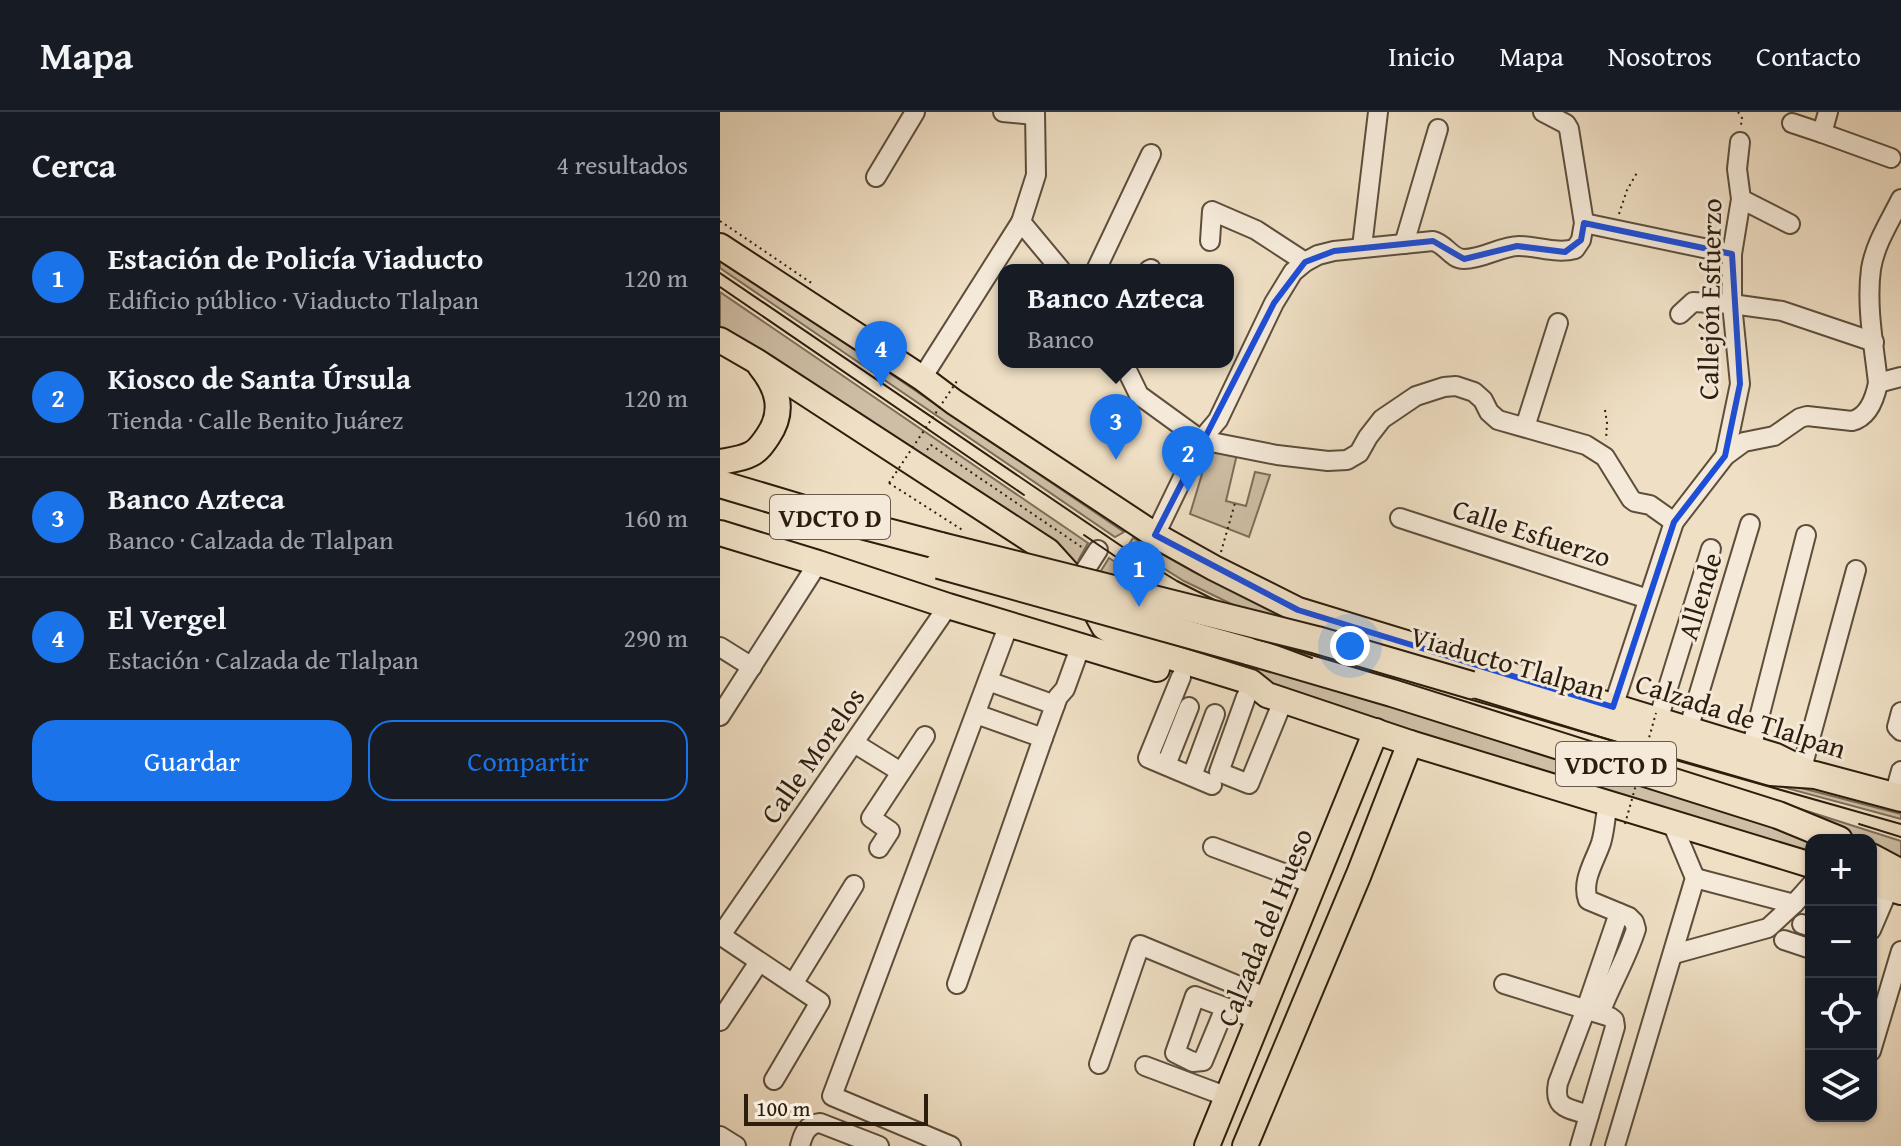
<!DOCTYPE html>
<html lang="es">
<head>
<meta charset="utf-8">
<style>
	body { margin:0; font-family:"Gentium Book Plus",serif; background:#20242c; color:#f1f3f6 }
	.controls { position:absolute; right:24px; bottom:24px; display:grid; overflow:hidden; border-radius:16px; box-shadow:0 2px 6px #0004 }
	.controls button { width:72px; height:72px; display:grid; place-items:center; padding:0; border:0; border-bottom:2px solid #363941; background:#171b24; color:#f1f3f6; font:40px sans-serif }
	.scale { position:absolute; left:24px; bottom:20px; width:184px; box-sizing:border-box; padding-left:8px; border:4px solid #2c1d0d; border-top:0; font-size:22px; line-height:28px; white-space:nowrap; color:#2c1d0d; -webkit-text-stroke:6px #f5ead9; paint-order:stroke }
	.you { position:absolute; left:630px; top:534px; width:28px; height:28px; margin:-20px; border:6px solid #fff; border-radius:50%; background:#1a73e8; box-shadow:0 0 0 12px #1a73e833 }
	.badge { display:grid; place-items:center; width:52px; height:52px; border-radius:50%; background:#1a73e8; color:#fff; font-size:26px; font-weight:700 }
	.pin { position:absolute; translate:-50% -66px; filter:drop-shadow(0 2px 4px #0008) }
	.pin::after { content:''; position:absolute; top:42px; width:28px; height:24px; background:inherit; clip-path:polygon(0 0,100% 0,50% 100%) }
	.popup { position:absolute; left:278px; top:152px; width:236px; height:104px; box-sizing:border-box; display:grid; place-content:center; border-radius:16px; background:#171b24; filter:drop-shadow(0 2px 6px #0005); font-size:26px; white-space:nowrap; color:#9ea1a6 }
	.popup b { font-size:30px; color:#f1f3f6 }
	.popup::after { content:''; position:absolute; left:50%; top:100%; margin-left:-16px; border:16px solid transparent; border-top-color:#171b24 }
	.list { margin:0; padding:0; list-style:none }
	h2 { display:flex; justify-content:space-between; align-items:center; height:104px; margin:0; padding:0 32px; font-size:34px }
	h2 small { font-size:26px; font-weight:400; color:#9ea1a6 }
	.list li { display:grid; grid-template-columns:52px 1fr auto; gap:24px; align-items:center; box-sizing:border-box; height:120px; padding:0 32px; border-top:2px solid #363941 }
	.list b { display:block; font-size:30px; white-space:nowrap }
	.list p { margin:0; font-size:26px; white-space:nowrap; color:#9ea1a6 }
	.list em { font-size:26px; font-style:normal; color:#9ea1a6 }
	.actions { display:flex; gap:16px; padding:24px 32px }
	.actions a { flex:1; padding:18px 0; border:2px solid #1a73e8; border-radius:24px; text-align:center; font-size:28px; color:#1a73e8 }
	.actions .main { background:#1a73e8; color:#fff }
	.icon { flex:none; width:44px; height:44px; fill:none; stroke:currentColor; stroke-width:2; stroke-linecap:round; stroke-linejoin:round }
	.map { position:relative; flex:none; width:1181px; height:1034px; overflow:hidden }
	header { display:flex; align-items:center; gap:48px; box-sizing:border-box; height:112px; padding:0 40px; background:#171b24; border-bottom:2px solid #363941 }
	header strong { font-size:38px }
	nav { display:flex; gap:44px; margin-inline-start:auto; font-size:28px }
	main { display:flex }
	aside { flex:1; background:#171b24 }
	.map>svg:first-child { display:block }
</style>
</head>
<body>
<header>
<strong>Mapa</strong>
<nav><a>Inicio</a><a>Mapa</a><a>Nosotros</a><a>Contacto</a></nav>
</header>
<main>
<aside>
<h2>Cerca<small>4 resultados</small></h2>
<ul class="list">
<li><span class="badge">1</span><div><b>Estación de Policía Viaducto</b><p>Edificio público · Viaducto Tlalpan</p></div><em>120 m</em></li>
<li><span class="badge">2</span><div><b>Kiosco de Santa Úrsula</b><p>Tienda · Calle Benito Juárez</p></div><em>120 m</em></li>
<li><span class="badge">3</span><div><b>Banco Azteca</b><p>Banco · Calzada de Tlalpan</p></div><em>160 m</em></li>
<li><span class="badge">4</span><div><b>El Vergel</b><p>Estación · Calzada de Tlalpan</p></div><em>290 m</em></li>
</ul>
<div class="actions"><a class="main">Guardar</a><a>Compartir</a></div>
</aside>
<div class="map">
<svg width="1181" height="1034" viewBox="0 0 1181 1034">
	<rect width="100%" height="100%" fill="#efdfc4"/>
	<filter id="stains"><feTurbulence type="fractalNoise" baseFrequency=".0025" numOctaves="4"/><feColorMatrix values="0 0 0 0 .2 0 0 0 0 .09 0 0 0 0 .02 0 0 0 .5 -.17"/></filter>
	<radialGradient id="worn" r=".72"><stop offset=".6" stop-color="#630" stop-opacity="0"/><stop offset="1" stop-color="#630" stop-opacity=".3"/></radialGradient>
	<g fill="#cebea5" stroke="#7d6e59" stroke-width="2">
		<path d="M 0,146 L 404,420 L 395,425 L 0,156 Z"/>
		<path d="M 0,180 L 368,431 L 359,447 L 356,460 L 0,222 Z"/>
		<path d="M 491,332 L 518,338 L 506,389 L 526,394 L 535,360 L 550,363 L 529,425 L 470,402 Z"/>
		<path d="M 413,426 L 474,460 L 593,514 L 567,519 L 464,469 L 408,434 Z"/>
		<path d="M 389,446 C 435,477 483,504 533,528 L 996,692 L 1091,728 L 1091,741 L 768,645 L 411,523 L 374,470 Z"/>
		<path d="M 964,660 L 1181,729 L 1181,753 L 1151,738 L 1151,728 L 1133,728 L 1086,704 Z"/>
		<path d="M 1054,669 L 1181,702 L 1181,707 L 1044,670 Z"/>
	</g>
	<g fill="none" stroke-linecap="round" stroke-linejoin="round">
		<defs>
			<g id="minor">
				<path d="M 283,0 L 314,3"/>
				<path d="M 1108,0 L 1102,21 L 1171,46"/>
				<path d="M 1072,11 L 1102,21"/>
				<path d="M 156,65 L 195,0"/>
				<path d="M 1021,87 L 1070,112"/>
				<path d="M 301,110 L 341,158"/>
				<path d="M 864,111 L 1012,142"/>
				<path d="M 490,129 L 492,99 L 536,118 L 585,150"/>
				<path d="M 684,132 L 718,17"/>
				<path d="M 642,135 L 658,0"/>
				<path d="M 376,158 L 431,42"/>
				<path d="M 429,158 L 431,157"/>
				<path d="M 960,202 L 973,190 L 1012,192 L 1062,199 L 1154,230"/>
				<path d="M 403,250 L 419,283 L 481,328 L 557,343 L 608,349 L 627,348 L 639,341 L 648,325 L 662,307 L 696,284 L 724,275 L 736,274 L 754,280 L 763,288 L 769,300 L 778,308 L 866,333 L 885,345 L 911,387 L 915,390 L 930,393 L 954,410"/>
				<path d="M 202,266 L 301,110 L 316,63 L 315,0"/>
				<path d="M 1158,271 L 1181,265"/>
				<path d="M 805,315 L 838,211"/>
				<path d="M 1005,344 L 1020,272 L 1012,192 L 1012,142 L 1021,87 L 1017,57 L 1020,30"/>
				<path d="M 680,406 L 928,487"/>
				<path d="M 435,423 L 481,328 L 498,308 L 554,191 L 573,160 L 585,150 L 598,143 L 614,139 L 713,129 C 726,132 731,147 744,147 C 763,147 781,134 799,134 C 818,134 836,142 855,137 L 861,128 L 864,111 L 849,17 L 846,12 L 823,0"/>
				<path d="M 357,471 L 378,438"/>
				<path d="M 0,535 L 32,555"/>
				<path d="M 461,565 L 428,646 L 492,673"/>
				<path d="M 268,569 L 335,593"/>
				<path d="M 526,585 L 499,660 L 529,672 L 563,589"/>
				<path d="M 893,595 L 954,410 L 1005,344 L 1024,330 L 1054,324 L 1080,306 L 1087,304 L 1132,309 C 1148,305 1155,286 1158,271 C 1154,234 1146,194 1151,157 C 1155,132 1170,109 1181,87"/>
				<path d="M 1181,600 L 1177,615 L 1181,619"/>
				<path d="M 256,602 L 323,626 L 338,585 L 345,577 L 361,533"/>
				<path d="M 0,604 L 98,451"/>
				<path d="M 938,608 L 991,437"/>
				<path d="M 968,618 L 1030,412"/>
				<path d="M 134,631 L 181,660"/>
				<path d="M 1031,637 L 1086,423"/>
				<path d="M 446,653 L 469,595"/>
				<path d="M 1082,656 L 1136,458"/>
				<path d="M 472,664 L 495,602"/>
				<path d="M 1174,684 L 1181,659"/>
				<path d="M 493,735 L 593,772"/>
				<path d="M 159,736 L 170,719 L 151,706 L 205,624"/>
				<path d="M 1074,792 L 1091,773"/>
				<path d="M 1082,812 L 1091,815"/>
				<path d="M 1151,818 L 1169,776"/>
				<path d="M 0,823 L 100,890 L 54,968"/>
				<path d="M 1,823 L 228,494"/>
				<path d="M 1064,828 L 1091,837"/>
				<path d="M 954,842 L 1048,816 L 1074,792 L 975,766"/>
				<path d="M 73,872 L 134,773"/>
				<path d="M 237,872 L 323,626"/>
				<path d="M 784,872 L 890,905 L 894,908 L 895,915 L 860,1034"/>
				<path d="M 505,896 L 483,949 L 473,950 L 455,941 L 475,884 L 539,908"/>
				<path d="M 880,901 C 891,872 907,846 916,817 L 914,810 L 909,805 L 868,788 C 861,769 875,749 881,731 C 885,718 885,705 888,692"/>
				<path d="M 0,909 L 39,850"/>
				<path d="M 1151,939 L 1181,839"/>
				<path d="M 379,952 L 420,833 L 548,886"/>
				<path d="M 425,954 L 508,985"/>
				<path d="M 869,1003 C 848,996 833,997 838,971 L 866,897 L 899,801"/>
				<path d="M 0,1024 L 16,1034"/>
				<path d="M 80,1034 C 83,1022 87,1012 100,1011 L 159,1034"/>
				<path d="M 231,1034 L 112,984 L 289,512"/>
				<path d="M 895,1034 L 975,766 L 952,711"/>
			</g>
			<g id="major">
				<path d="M 0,134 L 202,266 L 234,290 L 435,423 L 494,456 L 578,498 L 1056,644 L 1090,661"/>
				<path d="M 0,228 L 36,249 L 328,439 L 365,480 L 384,515 L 421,536 L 531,570 L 547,583 L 690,631 L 1091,753"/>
				<path d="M 0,350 C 10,348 22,347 31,342 C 38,339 44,330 48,324 C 65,299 58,276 40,254"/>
				<path d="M 0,421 L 98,451 L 228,494 L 437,557"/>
				<path d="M 1151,771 L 1181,780"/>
				<path d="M 487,1034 L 656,619"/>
				<path d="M 525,1034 L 639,762 L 690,631"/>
			</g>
			<g id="highway">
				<path d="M 0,372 L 114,406 L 221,434"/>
				<path d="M 528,539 L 672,581 L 1058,703 L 1119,728"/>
				<path d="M 751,573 L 1051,660 L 1095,663 L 1181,686"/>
				<path d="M 1151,745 L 1181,761"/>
			</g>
		</defs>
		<use href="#minor" stroke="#5d4e3b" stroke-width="22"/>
		<use href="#major" stroke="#2c1d0d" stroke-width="28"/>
		<use href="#highway" stroke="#2c1d0d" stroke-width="30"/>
		<g stroke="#2c1d0d" stroke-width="2" stroke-dasharray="2 4" stroke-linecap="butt">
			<path d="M 1018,0 L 1022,6 L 1021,13"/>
			<path d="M 899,102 L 907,78 L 918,59"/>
			<path d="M 0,109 L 93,172"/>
			<path d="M 885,298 L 887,311 L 886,328"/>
			<path d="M 207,338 L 211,333 L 363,436"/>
			<path d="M 169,371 L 244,419"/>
			<path d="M 501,440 L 515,391"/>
		</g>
		<use href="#minor" stroke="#f5ead9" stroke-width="18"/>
		<use href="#major" stroke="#efdfc4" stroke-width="24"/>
		<use href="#highway" stroke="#efdfc4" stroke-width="26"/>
		<g stroke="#2c1d0d" stroke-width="2">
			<path d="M 0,161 L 416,444 L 457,469 L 566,524 L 619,545 L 952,647 L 1181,712"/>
			<path d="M 0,175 L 304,383"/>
			<path d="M 364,423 L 446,479 L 541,527 L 592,546"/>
			<path d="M 1139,712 L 1181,725"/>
		</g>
		<defs>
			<g id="highway-bridge">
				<path d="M 221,434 L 597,528 L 751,573"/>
				<path d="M 219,453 L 528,539"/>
			</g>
		</defs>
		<use href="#highway-bridge" stroke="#2c1d0d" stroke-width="30" stroke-linecap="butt"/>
		<g stroke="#2c1d0d" stroke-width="2" stroke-dasharray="2 4" stroke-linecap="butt">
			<path d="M 169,371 L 237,269"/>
			<path d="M 905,712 L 936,601"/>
		</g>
		<use href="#highway-bridge" stroke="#efdfc4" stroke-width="26"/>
	</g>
	<path fill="none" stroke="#1d4ed8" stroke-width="6" stroke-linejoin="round" d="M 864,111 L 1012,142 L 1020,272 L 1005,344 L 954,410 L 893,595 L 578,498 L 435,423 L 554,191 L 585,150 L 614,139 L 713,129 L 744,147 L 797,134 L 845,140 L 861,128 Z"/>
	<g text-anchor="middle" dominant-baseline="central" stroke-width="6" stroke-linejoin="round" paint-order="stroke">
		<g fill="#f5ead9" stroke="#685a4a" stroke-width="2">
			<rect x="50" y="383" width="120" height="44" rx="6"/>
			<rect x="836" y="630" width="120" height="44" rx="6"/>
		</g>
		<g font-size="26" font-weight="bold" fill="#2c1d0d">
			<text x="110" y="405">VDCTO D</text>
			<text x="896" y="652">VDCTO D</text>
		</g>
		<g font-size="28" fill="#2c1d0d" stroke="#f5ead9">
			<text transform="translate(989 187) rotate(-89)">Callejón Esfuerzo</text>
			<text transform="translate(812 420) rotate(18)">Calle Esfuerzo</text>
			<text transform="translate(979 484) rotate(-73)">Allende</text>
			<text transform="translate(788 550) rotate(16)">Viaducto Tlalpan</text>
			<text transform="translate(1021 603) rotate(18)">Calzada de Tlalpan</text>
			<text transform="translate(92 643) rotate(-55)">Calle Morelos</text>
			<text transform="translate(544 815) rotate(-68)">Calzada del Hueso</text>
		</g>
	</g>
	<rect width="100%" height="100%" filter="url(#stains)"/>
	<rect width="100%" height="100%" fill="url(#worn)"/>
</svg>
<div class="controls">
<button>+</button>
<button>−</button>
<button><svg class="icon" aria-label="locate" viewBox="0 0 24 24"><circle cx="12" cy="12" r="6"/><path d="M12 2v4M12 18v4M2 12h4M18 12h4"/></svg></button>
<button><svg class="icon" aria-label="layers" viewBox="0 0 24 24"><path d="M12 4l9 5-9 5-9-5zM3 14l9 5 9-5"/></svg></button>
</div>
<div class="scale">100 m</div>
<div class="you"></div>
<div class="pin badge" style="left:419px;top:495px">1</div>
<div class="pin badge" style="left:468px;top:380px">2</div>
<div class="pin badge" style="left:396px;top:348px">3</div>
<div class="popup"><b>Banco Azteca</b>Banco</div>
<div class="pin badge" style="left:161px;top:275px">4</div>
</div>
</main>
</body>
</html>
